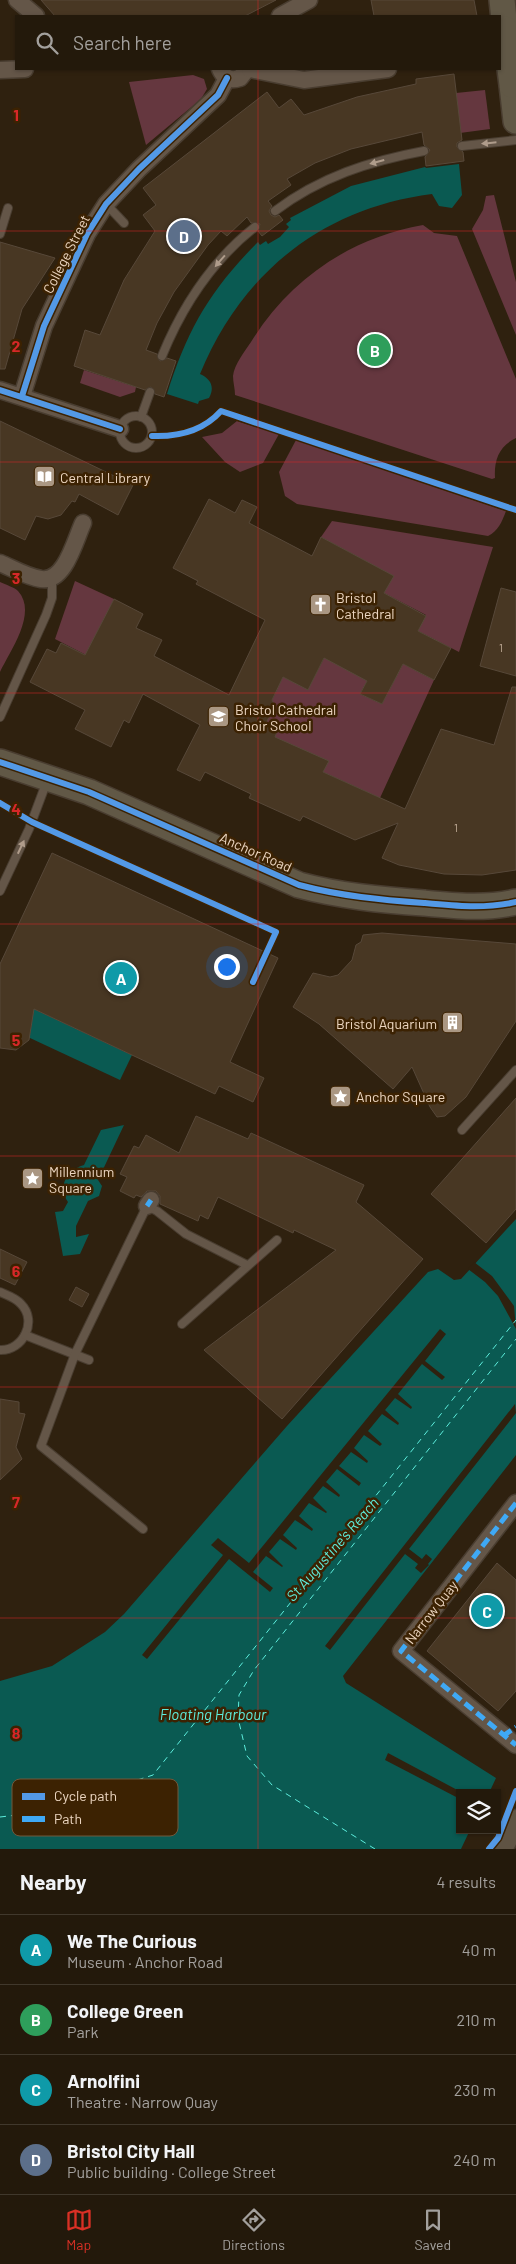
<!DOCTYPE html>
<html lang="en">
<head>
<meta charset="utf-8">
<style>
	body { margin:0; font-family:Barlow,sans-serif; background:#2b2214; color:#f1f3f6 }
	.controls { position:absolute; right:15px; bottom:15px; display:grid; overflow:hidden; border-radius:0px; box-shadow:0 1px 4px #0004 }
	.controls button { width:45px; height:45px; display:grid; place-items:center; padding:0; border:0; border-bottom:1px solid #40382c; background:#23190b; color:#f1f3f6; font:25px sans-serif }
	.you { position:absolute; left:226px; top:966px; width:18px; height:18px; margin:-12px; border:4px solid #fff; border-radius:50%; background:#1a73e8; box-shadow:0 0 0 8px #1a73e833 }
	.badge { display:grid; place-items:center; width:32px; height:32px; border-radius:50%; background:#d93025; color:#fff; font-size:16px; font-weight:700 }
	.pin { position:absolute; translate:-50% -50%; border:2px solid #fff; box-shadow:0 1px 5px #0006 }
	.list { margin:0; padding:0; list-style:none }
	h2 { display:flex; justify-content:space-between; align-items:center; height:65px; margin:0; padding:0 20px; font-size:21px }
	h2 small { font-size:16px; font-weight:400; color:#a3a09d }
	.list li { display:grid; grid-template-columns:32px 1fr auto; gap:15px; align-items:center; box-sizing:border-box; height:70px; padding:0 20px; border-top:1px solid #40382c }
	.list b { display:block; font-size:19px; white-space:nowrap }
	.list p { margin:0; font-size:16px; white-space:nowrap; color:#a3a09d }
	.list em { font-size:16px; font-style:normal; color:#a3a09d }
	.icon { flex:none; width:28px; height:28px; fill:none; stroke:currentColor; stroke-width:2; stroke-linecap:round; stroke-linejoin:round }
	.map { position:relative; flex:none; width:516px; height:1849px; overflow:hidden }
	.search { position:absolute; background:#23190b; box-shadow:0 1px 4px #0004; left:15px; right:15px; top:15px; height:55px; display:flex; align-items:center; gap:12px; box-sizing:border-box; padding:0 18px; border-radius:0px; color:#a3a09d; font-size:19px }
	.sheet { height:345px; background:#23190b }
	nav { display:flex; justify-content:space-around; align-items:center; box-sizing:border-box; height:70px; border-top:1px solid #40382c; background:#23190b; font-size:14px; color:#a3a09d }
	nav a { display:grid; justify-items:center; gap:2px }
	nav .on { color:#d93025 }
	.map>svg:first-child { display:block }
</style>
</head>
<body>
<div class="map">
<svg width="516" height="1849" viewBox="0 0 516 1849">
	<rect width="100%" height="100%" fill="#2f210f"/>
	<g fill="#65373f">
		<path d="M 193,75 L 204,79 L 207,89 L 201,99 L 146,145 L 129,82 Z"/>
		<path d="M 485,90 L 490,129 L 460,133 L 456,93 Z"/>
		<path d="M 494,195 L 516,282 L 516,335 L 472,229 L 483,210 L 486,196 Z"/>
		<path d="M 423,225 L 434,233 L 457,236 L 516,379 L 516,438 C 499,446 494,460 495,478 L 492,479 L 235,395 C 235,389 233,382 233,376 C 234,365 245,351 251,342 C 290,279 350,238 423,225 Z"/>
		<path d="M 84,370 L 136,387 L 135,392 L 120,397 L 80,383 Z"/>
		<path d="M 237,421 L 279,434 L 263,463 L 240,472 L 225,462 L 202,437 L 222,433 Z"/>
		<path d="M 296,440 L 506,511 C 502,522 498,531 488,536 L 297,504 L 285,496 L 279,472 Z"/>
		<path d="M 332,521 L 493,547 L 459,652 L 418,631 L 426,615 L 384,593 L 393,576 L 321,537 Z"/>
		<path d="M 75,581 L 114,599 L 86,655 L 55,639 Z"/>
		<path d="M 0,582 C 6,585 14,587 18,591 C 38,613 10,651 0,672 Z"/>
		<path d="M 330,647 L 367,681 L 360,694 L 382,704 L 403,664 L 434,680 L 380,798 L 323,772 L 328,761 L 272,743 L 278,729 L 262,722 L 274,706 L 272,700 L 283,677 L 308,689 Z"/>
	</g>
	<g fill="#0a5a52">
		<path d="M 459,164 L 462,195 L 452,208 L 439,206 L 432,194 C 323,208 242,272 200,374 C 211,379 215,387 209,398 L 199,401 L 198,404 L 167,394 C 187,330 210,290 258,242 L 260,245 L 266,241 L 268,244 L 280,237 L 289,227 L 286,224 L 291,220 L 290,218 L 351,186 L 425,167 L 426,168 Z"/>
		<path d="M 0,993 L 132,1055 L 120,1080 L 0,1024 Z"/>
		<path d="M 124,1125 L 98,1180 L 102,1186 L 99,1196 L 88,1201 L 76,1226 L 76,1237 L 89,1234 L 80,1254 L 63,1256 L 55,1212 L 63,1211 L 68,1202 C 57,1186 67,1170 84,1165 L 101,1130 Z"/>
		<path d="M 516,1219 L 516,1455 L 343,1676 L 346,1683 L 496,1778 L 489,1793 L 460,1793 L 460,1830 L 470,1830 L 461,1849 L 0,1849 L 0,1681 L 52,1666 L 105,1632 L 124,1614 L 287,1426 L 428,1272 L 438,1269 L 454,1280 L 461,1279 Z"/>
	</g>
	<g fill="#2f210f">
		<path d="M 474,1262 L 492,1276 L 514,1306 L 516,1329 L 498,1296 L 485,1282 L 468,1269 Z"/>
		<path d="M 440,1329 L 446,1334 L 425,1361 L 445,1377 L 442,1380 L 422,1364 L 398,1394 L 412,1407 L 411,1409 L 395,1398 L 385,1410 L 399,1423 L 398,1425 L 382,1414 L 368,1431 L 382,1444 L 380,1446 L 364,1435 L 354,1448 L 368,1461 L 367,1463 L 351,1452 L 339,1466 L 361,1483 L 359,1486 L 337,1469 L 326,1482 L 340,1495 L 339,1497 L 323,1486 L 313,1498 L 327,1512 L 326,1513 L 309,1503 L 299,1516 L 313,1529 L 312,1531 L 295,1520 L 283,1535 L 297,1548 L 296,1550 L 280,1539 L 269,1552 L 283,1566 L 282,1567 L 266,1556 L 253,1572 L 273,1588 L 270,1592 L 229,1559 L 147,1659 L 142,1655 L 223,1555 L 211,1545 L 218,1538 L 249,1563 Z"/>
		<path d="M 515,1404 L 516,1413 L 409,1549 L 422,1559 L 426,1554 L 432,1559 L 428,1564 L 429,1565 L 421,1573 L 415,1568 L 418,1564 L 405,1554 L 330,1650 L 325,1646 Z"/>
		<path d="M 388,1753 L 463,1793 L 460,1793 L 460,1799 L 385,1760 Z"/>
	</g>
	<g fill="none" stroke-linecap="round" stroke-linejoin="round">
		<g stroke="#5deddd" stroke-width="1" stroke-dasharray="6 5" stroke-linecap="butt">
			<path d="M 0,1817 L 34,1813 L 153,1775 L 516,1320"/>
			<path d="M 375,1849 L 272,1785 L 247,1756 L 238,1718 L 239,1695 L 254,1670 L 516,1339"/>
		</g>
	</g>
	<g fill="#483723" stroke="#574839">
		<path d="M 41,0 L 276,0 L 245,16 L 55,16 Z"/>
		<path d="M 371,0 L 474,0 L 477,16 L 374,16 Z"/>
		<path d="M 454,74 L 462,140 L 457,143 L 457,147 L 463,152 L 464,161 L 426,166 L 425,157 L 430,150 L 424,145 L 422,132 L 351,149 L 315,163 L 287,179 L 291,185 L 268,201 L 272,206 L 269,211 L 271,215 L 275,217 L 279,215 L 283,220 L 262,236 L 258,231 L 260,224 L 251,223 L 247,217 L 227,236 L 221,231 L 208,245 L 174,292 L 157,323 L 146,350 L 157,354 L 160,361 L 167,358 L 176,361 L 164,397 L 155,394 L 151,387 L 145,390 L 74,366 L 85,330 L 100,335 L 124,280 L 155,231 L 143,215 L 156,205 L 143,188 L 267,92 L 279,108 L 291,99 L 304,115 L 357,97 L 416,84 L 416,79 Z"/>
		<path d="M 0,242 L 55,258 L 22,309 L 5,369 L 0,369 Z"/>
		<path d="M 0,421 L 133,485 L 118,515 L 79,494 L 75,502 L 72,501 L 61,515 L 48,519 L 36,516 L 25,540 L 0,528 Z"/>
		<path d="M 209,499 L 235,513 L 242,500 L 257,507 L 249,523 L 312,556 L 321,537 L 394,576 L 384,593 L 426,616 L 418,631 L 451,648 L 434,680 L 403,664 L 382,704 L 360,694 L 367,681 L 324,658 L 308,690 L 283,677 L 272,700 L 275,706 L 266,723 L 278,729 L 275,737 L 329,761 L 323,772 L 405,809 L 441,729 L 494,745 L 512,687 L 516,687 L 516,870 L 482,875 L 444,874 L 399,865 L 382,858 L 398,823 L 355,840 L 303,816 L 300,821 L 249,798 L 251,794 L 205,772 L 200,781 L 177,770 L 200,725 L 143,694 L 129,723 L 124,720 L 111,747 L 75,729 L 85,710 L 30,682 L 47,649 L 56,653 L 61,643 L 85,655 L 114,599 L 143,614 L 136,628 L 162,640 L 154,656 L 229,695 L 265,620 L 196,584 L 198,581 L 173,568 Z"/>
		<path d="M 501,588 L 516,592 L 516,676 L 480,666 Z"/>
		<path d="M 52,853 L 278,958 L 230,1062 L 264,1078 L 253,1102 L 219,1086 L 215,1094 L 34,1009 L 29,1040 L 16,1050 L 0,1048 L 0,964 Z"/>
		<path d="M 382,933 L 516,944 L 516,1021 L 466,1097 L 445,1116 L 437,1117 L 430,1107 L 412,1067 L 393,1089 L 319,1024 L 293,1007 L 313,973 L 330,977 L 338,975 L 352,960 L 356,945 L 361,942 L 363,935 Z"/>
		<path d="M 516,1098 L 516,1209 L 486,1243 L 431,1194 Z"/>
		<path d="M 196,1116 L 248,1139 L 251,1133 L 364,1185 L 356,1202 L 423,1259 L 282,1419 L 204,1350 L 336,1250 L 294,1230 L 293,1233 L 218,1197 L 208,1219 L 200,1215 L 198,1221 L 160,1204 L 160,1196 L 156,1191 L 147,1191 L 141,1197 L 136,1195 L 134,1198 L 120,1191 L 127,1177 L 120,1174 L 134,1146 L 139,1148 L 146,1135 L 179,1153 Z"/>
		<path d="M 0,1249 L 27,1262 L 15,1285 L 0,1278 Z"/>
		<path d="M 76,1287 L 89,1294 L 82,1307 L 69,1300 Z"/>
		<path d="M 0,1399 L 19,1402 L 19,1413 L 25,1414 L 16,1447 L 22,1459 L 0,1480 Z"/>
		<path d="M 497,1563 L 516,1580 L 516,1691 L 498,1711 L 427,1651 Z"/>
	</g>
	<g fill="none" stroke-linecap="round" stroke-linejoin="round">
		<defs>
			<g id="lane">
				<path d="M 462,146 L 516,140"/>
				<path d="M 106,204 L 124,223"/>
				<path d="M 275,211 C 320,177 370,161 424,151"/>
				<path d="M 0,234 L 8,208"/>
				<path d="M 162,356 C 182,307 213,260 255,227"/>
				<circle cx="136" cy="432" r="16"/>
				<path d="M 141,417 L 150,392"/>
				<path d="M 0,717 L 46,615 L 52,598 L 52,578"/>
				<path d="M 0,891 L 29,829 L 47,781"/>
				<path d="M 462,1130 L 516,1070"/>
				<path d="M 0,1292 C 7,1295 16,1298 21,1304 C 38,1321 23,1351 0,1350"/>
				<path d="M 182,1324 L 277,1240"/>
				<path d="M 25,1335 L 89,1360"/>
				<path d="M 143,1529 L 41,1446 L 75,1354 L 147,1206 L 157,1211 L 186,1234 L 247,1265"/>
			</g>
			<g id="street">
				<path d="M 17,0 L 36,16"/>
				<path d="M 280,16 L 309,0"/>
				<path d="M 220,69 C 224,78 230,81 240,78 L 247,69"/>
				<path d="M 250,69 L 304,80 L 388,69"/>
				<path d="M 0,70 L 25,69"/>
				<path d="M 0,390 L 120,429"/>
				<path d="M 22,396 L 44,326 L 87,234 L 106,204 L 139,169 L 218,95 L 227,78"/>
				<path d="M 0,563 C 12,568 27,577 41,579 C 65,583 75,540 83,523"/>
				<path d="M 147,1206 L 151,1200"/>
				<path d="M 516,1503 L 401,1651 L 516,1745"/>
			</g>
			<path id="secondary" d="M 501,1849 L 516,1821"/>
			<g id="primary">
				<path d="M 502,0 L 505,29"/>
				<path d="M 512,85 L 516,121"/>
				<path d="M 0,762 L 89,792 L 299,885 C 340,896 382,900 424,903 C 455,906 485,909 516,902"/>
			</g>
		</defs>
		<use href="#lane" stroke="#493d30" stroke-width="10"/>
		<use href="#street" stroke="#493d30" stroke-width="19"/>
		<use href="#secondary" stroke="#493d30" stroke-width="25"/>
		<use href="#primary" stroke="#493d30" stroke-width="28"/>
		<use href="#lane" stroke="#645648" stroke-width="8"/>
		<use href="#street" stroke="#645648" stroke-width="16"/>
		<use href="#secondary" stroke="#5f5343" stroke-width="22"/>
		<use href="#primary" stroke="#615846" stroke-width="25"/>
		<defs>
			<path id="primary-bridge" d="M 505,29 L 512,85"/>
		</defs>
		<use href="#primary-bridge" stroke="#493d30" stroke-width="28" stroke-linecap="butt"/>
		<use href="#primary-bridge" stroke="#615846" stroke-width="25"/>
		<g stroke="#3fa9f5" stroke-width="5" stroke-dasharray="10 5" stroke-linecap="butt">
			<path d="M 147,1206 L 151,1200"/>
			<path d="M 516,1503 L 401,1651 L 516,1745"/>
			<path d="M 503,1736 L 516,1727"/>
		</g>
		<defs>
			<g id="cycleway">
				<path d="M 0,390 L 120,429"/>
				<path d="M 22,396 L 44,326 L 87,234 L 106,204 L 139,169 L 218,95 L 227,78"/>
				<path d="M 152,436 C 178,437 203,431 221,411 L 516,510"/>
				<path d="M 0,762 L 89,792 L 299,885 C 340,896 382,900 424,903 C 455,906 485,909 516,902"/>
				<path d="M 0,803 L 32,822 L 276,932 L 253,982"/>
				<path d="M 489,1849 L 498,1838 L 516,1791"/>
			</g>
		</defs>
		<use href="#cycleway" stroke="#3c2202" stroke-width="9"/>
		<use href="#cycleway" stroke="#5399e6" stroke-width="6"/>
	</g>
	<defs><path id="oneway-solid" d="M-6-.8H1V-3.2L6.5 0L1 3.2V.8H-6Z" transform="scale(1.25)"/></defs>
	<g fill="#af9c8b">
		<use href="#oneway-solid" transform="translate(489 143) rotate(174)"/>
		<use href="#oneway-solid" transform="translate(377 162) rotate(165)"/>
		<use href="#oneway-solid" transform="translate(220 261) rotate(131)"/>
		<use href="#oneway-solid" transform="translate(21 847) rotate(-65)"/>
	</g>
	<path fill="none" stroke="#d62828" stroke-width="1" stroke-opacity="0.55" d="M 258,0 L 258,16M 258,69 L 258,1849M 0,231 L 516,231M 0,462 L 516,462M 0,693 L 516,693M 0,924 L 516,924M 0,1156 L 516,1156M 0,1387 L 516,1387M 0,1618 L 516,1618"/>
	<defs>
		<symbol id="library-square" viewBox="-11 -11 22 22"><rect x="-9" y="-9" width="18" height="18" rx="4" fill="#aa9783" stroke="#3c2202"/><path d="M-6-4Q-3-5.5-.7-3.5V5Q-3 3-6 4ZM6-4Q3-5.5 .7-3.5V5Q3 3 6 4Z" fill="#fff"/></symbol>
		<symbol id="church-square" viewBox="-11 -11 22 22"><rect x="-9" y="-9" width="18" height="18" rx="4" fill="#aa9783" stroke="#3c2202"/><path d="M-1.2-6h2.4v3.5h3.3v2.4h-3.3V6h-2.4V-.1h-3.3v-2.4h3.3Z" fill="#fff"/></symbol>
		<symbol id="school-square" viewBox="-11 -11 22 22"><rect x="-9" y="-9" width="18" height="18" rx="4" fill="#aa9783" stroke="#3c2202"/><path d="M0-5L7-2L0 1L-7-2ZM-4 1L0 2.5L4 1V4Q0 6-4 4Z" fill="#fff"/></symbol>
		<symbol id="building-square" viewBox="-11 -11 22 22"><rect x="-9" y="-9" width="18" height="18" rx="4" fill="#aa9783" stroke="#3c2202"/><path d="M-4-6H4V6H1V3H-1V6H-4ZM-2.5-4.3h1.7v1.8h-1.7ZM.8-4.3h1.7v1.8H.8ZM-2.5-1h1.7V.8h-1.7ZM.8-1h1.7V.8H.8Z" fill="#fff"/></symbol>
		<symbol id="sight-square" viewBox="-11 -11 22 22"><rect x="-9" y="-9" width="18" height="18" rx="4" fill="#aa9783" stroke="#3c2202"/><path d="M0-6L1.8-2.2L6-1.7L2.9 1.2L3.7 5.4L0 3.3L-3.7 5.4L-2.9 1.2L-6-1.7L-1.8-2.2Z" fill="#fff"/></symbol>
	</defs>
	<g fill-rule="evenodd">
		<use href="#library-square" x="32" y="464" width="25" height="25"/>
		<use href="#church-square" x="308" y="592" width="25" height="25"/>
		<use href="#school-square" x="206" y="704" width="25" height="25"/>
		<use href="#building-square" x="440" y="1010" width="25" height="25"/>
		<use href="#sight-square" x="328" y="1084" width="25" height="25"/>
		<use href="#sight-square" x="20" y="1166" width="25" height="25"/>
	</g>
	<g text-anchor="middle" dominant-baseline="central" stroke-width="5" stroke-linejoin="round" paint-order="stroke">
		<g font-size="11" fill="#c3ae9a">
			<text x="501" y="647">1</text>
			<text x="456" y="827">1</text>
		</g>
		<g font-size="14" fill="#ecd6c1" stroke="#3c2202">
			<text transform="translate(66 254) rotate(-63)">College Street</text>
			<text transform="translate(256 852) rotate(24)">Anchor Road</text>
			<text transform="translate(431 1612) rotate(-52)">Narrow Quay</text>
		</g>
		<g font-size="14" fill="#ecd6c1" stroke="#3c2202" text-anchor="start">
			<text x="60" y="477">Central Library</text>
			<text x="336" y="597">Bristol<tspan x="336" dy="16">Cathedral</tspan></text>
			<text x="235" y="709">Bristol Cathedral<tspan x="235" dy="16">Choir School</tspan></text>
			<text x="437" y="1023" text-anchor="end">Bristol Aquarium</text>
			<text x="356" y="1096">Anchor Square</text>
			<text x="49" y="1171">Millennium<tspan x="49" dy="16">Square</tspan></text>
		</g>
		<g font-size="15" font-style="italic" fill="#5deddd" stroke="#3c2202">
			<text transform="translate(332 1549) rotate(-49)">St Augustine's Reach</text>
			<text x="213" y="1714">Floating Harbour</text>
		</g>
	</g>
	<rect x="12" y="1779" width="166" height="57" rx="8" fill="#3c2202" stroke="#71583b" stroke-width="1"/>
	<rect x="22" y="1793" width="23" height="7" fill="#5399e6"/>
	<rect x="22" y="1816" width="23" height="6" fill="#3fa9f5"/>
	<g font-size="14" fill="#ecd6c1">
		<text x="54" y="1801">Cycle path</text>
		<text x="54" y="1824">Path</text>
	</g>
	<g font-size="16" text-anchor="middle" font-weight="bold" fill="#d62828" stroke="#3c2202" stroke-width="5" stroke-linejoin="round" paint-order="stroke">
		<text x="16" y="121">1</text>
		<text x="16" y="352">2</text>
		<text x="16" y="584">3</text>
		<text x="16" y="815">4</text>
		<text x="16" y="1046">5</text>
		<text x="16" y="1277">6</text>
		<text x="16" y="1508">7</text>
		<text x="16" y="1739">8</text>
	</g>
</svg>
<div class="controls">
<button><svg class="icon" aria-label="layers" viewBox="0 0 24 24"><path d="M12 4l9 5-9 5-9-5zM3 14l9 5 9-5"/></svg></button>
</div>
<div class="you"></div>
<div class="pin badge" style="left:121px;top:978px;background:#0f9aa8">A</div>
<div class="pin badge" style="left:375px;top:350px;background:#2e9e5b">B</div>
<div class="pin badge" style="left:487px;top:1611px;background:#0f9aa8">C</div>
<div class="pin badge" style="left:184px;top:236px;background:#5c6f8a">D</div>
<div class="search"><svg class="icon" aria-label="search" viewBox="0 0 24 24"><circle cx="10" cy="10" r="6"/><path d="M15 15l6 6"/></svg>Search here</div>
</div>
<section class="sheet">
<h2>Nearby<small>4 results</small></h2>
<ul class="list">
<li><span class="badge" style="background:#0f9aa8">A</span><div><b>We The Curious</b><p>Museum · Anchor Road</p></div><em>40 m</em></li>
<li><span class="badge" style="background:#2e9e5b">B</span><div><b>College Green</b><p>Park</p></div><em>210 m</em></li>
<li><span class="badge" style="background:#0f9aa8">C</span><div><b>Arnolfini</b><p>Theatre · Narrow Quay</p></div><em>230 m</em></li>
<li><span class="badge" style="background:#5c6f8a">D</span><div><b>Bristol City Hall</b><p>Public building · College Street</p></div><em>240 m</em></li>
</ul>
</section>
<nav>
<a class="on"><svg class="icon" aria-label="map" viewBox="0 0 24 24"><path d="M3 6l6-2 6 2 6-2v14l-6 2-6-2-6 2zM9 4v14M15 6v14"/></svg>Map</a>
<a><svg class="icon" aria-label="directions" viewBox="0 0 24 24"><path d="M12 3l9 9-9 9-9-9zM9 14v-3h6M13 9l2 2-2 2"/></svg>Directions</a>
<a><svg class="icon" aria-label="saved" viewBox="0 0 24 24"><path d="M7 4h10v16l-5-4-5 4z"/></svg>Saved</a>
</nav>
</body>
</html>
